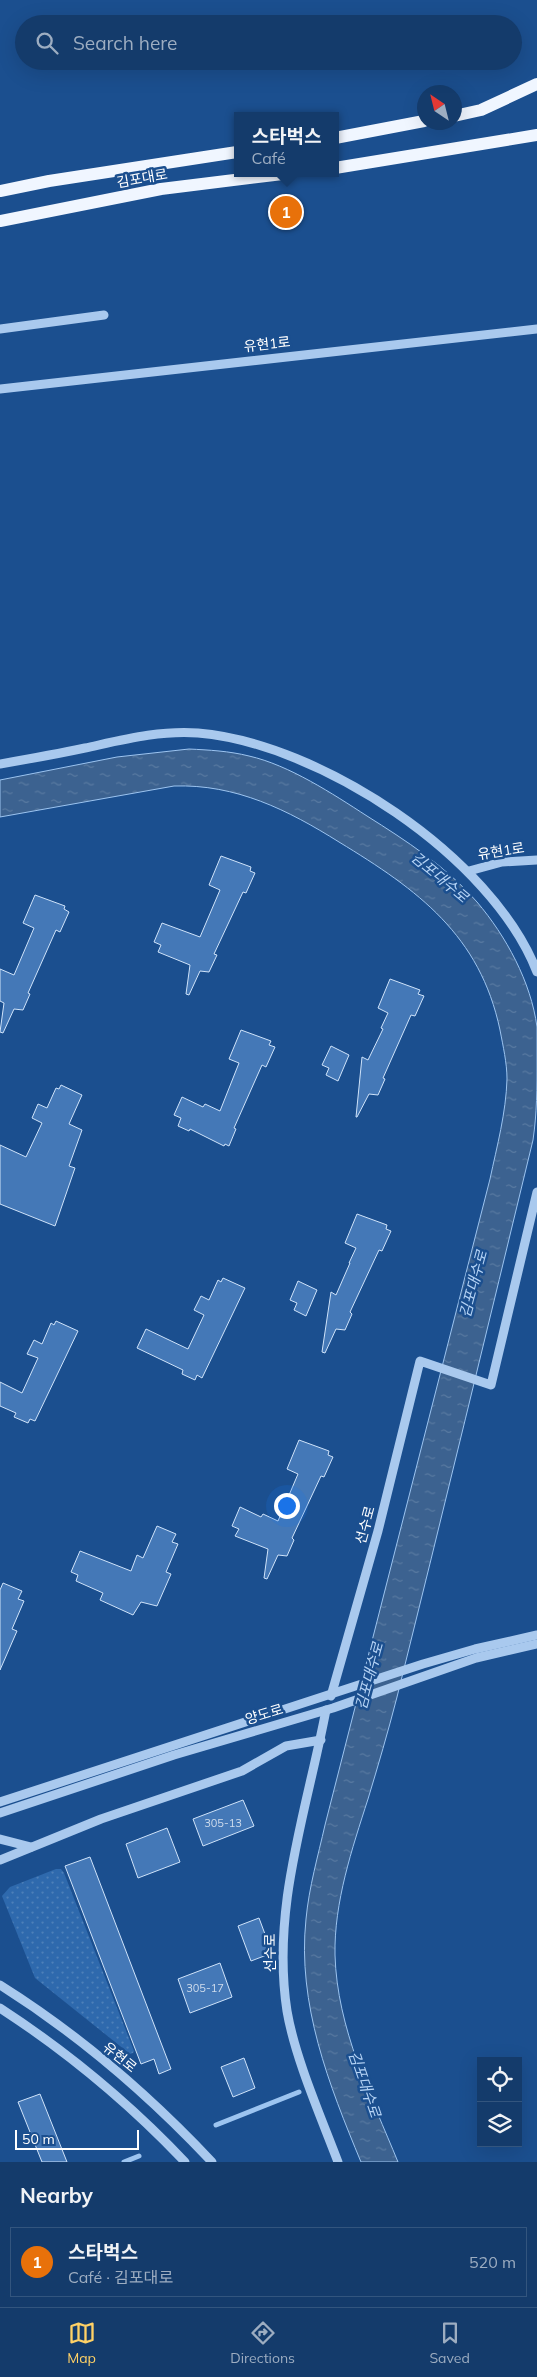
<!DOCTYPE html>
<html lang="en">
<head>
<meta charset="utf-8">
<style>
	body { margin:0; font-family:Mulish,"Noto Sans KR",sans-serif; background:#1d4271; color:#f1f3f6 }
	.controls { position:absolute; right:15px; bottom:15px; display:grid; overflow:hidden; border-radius:0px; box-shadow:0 5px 20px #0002 }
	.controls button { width:45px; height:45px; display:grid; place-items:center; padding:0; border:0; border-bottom:1px solid #33557e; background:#143b6b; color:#f1f3f6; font:25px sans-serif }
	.compass { position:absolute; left:417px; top:85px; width:45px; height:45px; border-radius:50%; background:#143b6b; box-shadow:0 5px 20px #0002; rotate:325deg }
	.scale { position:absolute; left:15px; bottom:12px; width:124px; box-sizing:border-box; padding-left:5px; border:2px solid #fff; border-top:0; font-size:14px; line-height:18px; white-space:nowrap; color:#fff; -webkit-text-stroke:4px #1b4f8f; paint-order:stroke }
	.you { position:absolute; left:286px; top:1505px; width:18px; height:18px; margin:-12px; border:4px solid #fff; border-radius:50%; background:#1a73e8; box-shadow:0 0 0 8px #1a73e833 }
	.badge { display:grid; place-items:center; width:32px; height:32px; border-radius:50%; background:#ffd166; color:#fff; font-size:16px; font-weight:700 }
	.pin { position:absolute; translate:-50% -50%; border:2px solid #fff; box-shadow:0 1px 5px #0006 }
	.popup { position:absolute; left:234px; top:112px; width:105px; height:65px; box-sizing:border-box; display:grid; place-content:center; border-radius:0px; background:#143b6b; filter:drop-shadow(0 1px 4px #0005); font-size:16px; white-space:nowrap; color:#9dadc1 }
	.popup b { font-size:19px; color:#f1f3f6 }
	.popup::after { content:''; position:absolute; left:50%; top:100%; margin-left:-10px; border:10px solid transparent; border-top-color:#143b6b }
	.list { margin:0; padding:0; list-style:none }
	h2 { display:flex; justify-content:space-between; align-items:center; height:65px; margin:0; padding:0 20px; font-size:21px }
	h2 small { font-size:16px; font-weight:400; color:#9dadc1 }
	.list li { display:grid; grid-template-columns:32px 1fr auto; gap:15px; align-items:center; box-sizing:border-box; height:70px; margin:0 10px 10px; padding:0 10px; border:1px solid #33557e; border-radius:0px }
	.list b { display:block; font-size:19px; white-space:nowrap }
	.list p { margin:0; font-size:16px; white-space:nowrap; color:#9dadc1 }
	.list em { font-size:16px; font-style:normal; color:#9dadc1 }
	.icon { flex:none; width:28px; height:28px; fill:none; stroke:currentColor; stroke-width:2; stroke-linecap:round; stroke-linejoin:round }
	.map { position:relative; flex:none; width:537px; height:2162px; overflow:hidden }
	.search { position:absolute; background:#143b6b; box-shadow:0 5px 20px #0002; left:15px; right:15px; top:15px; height:55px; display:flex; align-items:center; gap:12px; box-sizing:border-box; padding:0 18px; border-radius:28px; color:#9dadc1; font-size:19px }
	.sheet { height:145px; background:#143b6b }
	nav { display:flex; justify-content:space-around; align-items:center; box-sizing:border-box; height:70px; border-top:1px solid #33557e; background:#143b6b; font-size:14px; color:#9dadc1 }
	nav a { display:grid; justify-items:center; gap:2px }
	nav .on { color:#ffd166 }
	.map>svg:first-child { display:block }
</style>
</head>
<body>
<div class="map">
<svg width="537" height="2162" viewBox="0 0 537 2162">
	<defs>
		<pattern id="park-dots" width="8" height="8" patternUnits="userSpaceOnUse" patternTransform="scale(1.25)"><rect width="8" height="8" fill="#2e69ad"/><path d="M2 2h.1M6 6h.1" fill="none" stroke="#4d80b9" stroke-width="1.8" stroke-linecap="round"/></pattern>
		<pattern id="water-ripples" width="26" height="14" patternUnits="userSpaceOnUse" patternTransform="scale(1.25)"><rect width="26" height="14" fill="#3c6290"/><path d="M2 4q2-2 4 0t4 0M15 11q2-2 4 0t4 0" fill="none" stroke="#597aa1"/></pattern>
	</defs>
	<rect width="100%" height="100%" fill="#1b4f8f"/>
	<path fill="url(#park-dots)" d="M 56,1869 L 61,1869 L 64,1873 L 134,2051 L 133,2053 L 130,2054 L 35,1978 L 2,1896 L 10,1887 Z"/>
	<path fill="url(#water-ripples)" stroke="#9cc4f0" d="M 189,749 C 209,750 229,751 249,756 C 289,765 333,794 367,816 C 405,840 447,867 477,902 C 506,936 531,982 537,1027 C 537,1038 537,1050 537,1061 C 537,1088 537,1113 533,1140 C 488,1326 443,1512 397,1697 C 388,1732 378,1766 368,1799 C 352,1849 334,1902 335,1955 C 337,2028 371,2096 398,2162 L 361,2162 C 329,2085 297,2004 306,1919 C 309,1887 318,1856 325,1825 L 490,1179 C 497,1146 506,1113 507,1079 C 507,1063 503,1046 500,1030 C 480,935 418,890 339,842 C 288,810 236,784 174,786 L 0,817 L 0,780 L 117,757 Z"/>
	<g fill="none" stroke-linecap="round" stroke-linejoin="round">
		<g stroke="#9cc4f0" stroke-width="5">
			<path d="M 216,2125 L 299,2092"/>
			<path d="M 124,2162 L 139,2156"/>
		</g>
	</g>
	<g fill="#4478b7" stroke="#cfe3fa">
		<path d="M 221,856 L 251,867 L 250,871 L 255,873 L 246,893 L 243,892 L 214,954 L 217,955 L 209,972 L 200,971 L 189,995 L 186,994 L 190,965 L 158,952 L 161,945 L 154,942 L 162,923 L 200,937 L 220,890 L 209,885 Z"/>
		<path d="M 35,895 L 65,906 L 64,909 L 69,912 L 60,932 L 56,930 L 28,993 L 30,994 L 23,1010 L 14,1009 L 3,1033 L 0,1032 L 4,1003 L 0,1001 L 0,969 L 14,975 L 34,928 L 23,923 Z"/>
		<path d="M 390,979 L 420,990 L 418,994 L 424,996 L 415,1016 L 411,1015 L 383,1078 L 385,1079 L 378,1095 L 369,1094 L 357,1117 L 356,1117 L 362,1057 L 368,1060 L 383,1029 L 381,1028 L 388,1013 L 378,1008 Z"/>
		<path d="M 241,1030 L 271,1041 L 269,1045 L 275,1047 L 266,1067 L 262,1065 L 234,1128 L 236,1129 L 229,1146 L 225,1144 L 224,1146 L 190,1129 L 189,1131 L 178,1126 L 181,1118 L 174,1115 L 182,1097 L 203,1107 L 205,1104 L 220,1111 L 239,1063 L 229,1059 Z"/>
		<path d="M 331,1046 L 349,1055 L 338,1081 L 326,1075 L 329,1068 L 322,1065 Z"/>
		<path d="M 61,1085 L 82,1095 L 69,1124 L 82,1130 L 69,1166 L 75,1168 L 55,1226 L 0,1204 L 0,1145 L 26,1157 L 42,1123 L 32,1118 L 38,1104 L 47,1108 L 56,1088 L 59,1089 Z"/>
		<path d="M 357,1214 L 387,1225 L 386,1229 L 391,1231 L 382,1251 L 379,1250 L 350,1312 L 352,1314 L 345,1330 L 336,1329 L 325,1353 L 322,1352 L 331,1292 L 336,1295 L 350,1263 L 349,1263 L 356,1248 L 345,1243 Z"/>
		<path d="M 223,1278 L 245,1288 L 202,1378 L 197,1375 L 195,1380 L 182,1374 L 183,1370 L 137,1348 L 146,1329 L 188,1349 L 204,1315 L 194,1310 L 201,1296 L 209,1300 L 218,1280 L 221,1282 Z"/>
		<path d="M 298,1281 L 317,1290 L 306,1316 L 294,1310 L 297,1303 L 290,1300 Z"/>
		<path d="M 56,1321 L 78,1331 L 35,1421 L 30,1419 L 28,1423 L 14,1417 L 16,1413 L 0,1406 L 0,1382 L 22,1393 L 38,1358 L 27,1354 L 34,1340 L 42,1344 L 51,1323 L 54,1325 Z"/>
		<path d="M 299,1440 L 329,1451 L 328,1455 L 333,1457 L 324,1477 L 321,1476 L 292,1538 L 294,1540 L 287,1556 L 278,1555 L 267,1579 L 264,1578 L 268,1549 L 235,1536 L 239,1529 L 232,1526 L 240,1507 L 261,1517 L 263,1514 L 278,1521 L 298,1474 L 287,1469 Z"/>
		<path d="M 157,1526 L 176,1534 L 172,1542 L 178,1544 L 166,1572 L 171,1574 L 157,1606 L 141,1602 L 133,1615 L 100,1600 L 103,1593 L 76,1581 L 78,1575 L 71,1572 L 80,1551 L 131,1571 L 137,1555 L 143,1558 Z"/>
		<path d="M 3,1583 L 22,1591 L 18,1599 L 24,1601 L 12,1629 L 17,1631 L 0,1670 L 0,1590 Z"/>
		<path d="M 243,1800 L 254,1826 L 203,1846 L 193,1819 Z"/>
		<path d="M 167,1828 L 180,1862 L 138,1878 L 126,1844 Z"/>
		<path d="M 90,1857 L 171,2069 L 159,2074 L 154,2059 L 141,2064 L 65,1866 Z"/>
		<path d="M 259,1918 L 272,1953 L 251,1961 L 238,1926 Z"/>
		<path d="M 220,1963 L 232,1997 L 190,2013 L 178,1979 Z"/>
		<path d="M 244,2058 L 255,2088 L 233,2097 L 221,2067 Z"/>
		<path d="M 40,2094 L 67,2162 L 42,2162 L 18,2102 Z"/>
	</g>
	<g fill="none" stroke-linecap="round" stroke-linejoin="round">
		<g stroke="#a9c9ee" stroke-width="9">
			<path d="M 0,329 L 104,315"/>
			<path d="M 0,389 L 537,329"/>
			<path d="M 0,764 C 29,759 57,754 85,748 C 122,740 160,730 198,733 C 319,743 492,856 537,972"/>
			<path d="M 469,871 L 502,862 L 537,860"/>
			<path d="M 331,1696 L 378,1531 L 420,1361 L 491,1385 L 537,1192"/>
			<path d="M 326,1710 C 307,1810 271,1908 287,2011 C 295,2058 321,2117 338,2162"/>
			<path d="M 0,1802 L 423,1664 L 475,1649 L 537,1635"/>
			<path d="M 0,1813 L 174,1755 L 333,1708 L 476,1658 L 537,1644"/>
			<path d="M 0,1839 L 31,1847"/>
			<path d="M 0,1860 L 101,1819 L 242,1771 L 286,1746 L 321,1740"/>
			<path d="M 0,1985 C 78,2034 149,2095 212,2162"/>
			<path d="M 0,2008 C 66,2051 130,2104 185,2162"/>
		</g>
		<g stroke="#f0f6ff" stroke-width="12">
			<path d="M 454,116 L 481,110 L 537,84"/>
			<path d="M 335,138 L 424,121"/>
			<path d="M 335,168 L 537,135"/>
			<path d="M 0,191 L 49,181 L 237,152"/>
			<path d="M 0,221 L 161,189 L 291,173"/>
		</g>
	</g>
	<g text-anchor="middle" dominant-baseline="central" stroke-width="5" stroke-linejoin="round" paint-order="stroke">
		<g font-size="11" fill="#d0dded">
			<text x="223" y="1823">305-13</text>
			<text x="205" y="1988">305-17</text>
		</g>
		<g font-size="14" fill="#fff" stroke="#1b4f8f">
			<text transform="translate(142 178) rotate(-10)">김포대로</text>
			<text transform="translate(267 344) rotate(-6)">유현1로</text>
			<text transform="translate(501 851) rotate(-9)">유현1로</text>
			<text transform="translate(365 1525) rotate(-75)">선수로</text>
			<text transform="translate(264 1714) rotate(-17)">양도로</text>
			<text transform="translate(270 1953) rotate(-90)">선수로</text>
			<text transform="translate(120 2057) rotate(39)">유현로</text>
		</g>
		<g font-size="15" font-style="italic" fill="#b5d3f5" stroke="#1b4f8f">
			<text transform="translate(440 877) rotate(40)">김포대수로</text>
			<text transform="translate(473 1284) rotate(-75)">김포대수로</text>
			<text transform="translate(369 1676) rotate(-75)">김포대수로</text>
			<text transform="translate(365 2084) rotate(71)">김포대수로</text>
		</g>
	</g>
</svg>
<div class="controls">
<button><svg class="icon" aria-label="locate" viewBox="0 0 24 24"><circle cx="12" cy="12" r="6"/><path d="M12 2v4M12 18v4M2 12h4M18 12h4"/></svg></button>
<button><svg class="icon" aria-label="layers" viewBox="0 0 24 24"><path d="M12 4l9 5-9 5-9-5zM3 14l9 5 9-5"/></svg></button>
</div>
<svg class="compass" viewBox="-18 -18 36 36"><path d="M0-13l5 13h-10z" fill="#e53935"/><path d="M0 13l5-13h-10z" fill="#9dadc1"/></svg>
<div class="scale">50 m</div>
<div class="you"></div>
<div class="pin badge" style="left:286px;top:212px;background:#e8710a">1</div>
<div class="popup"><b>스타벅스</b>Café</div>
<div class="search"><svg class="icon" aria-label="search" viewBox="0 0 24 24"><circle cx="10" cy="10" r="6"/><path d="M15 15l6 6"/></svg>Search here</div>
</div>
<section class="sheet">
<h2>Nearby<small></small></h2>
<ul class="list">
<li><span class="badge" style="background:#e8710a">1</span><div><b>스타벅스</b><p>Café · 김포대로</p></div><em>520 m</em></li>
</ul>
</section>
<nav>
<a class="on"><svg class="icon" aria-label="map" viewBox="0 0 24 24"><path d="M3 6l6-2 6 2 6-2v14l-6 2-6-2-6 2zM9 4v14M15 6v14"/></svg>Map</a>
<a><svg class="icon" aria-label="directions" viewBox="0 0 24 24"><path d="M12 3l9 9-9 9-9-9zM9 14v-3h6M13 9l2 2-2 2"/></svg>Directions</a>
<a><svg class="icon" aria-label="saved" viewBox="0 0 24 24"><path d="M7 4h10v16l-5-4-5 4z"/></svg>Saved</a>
</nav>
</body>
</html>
